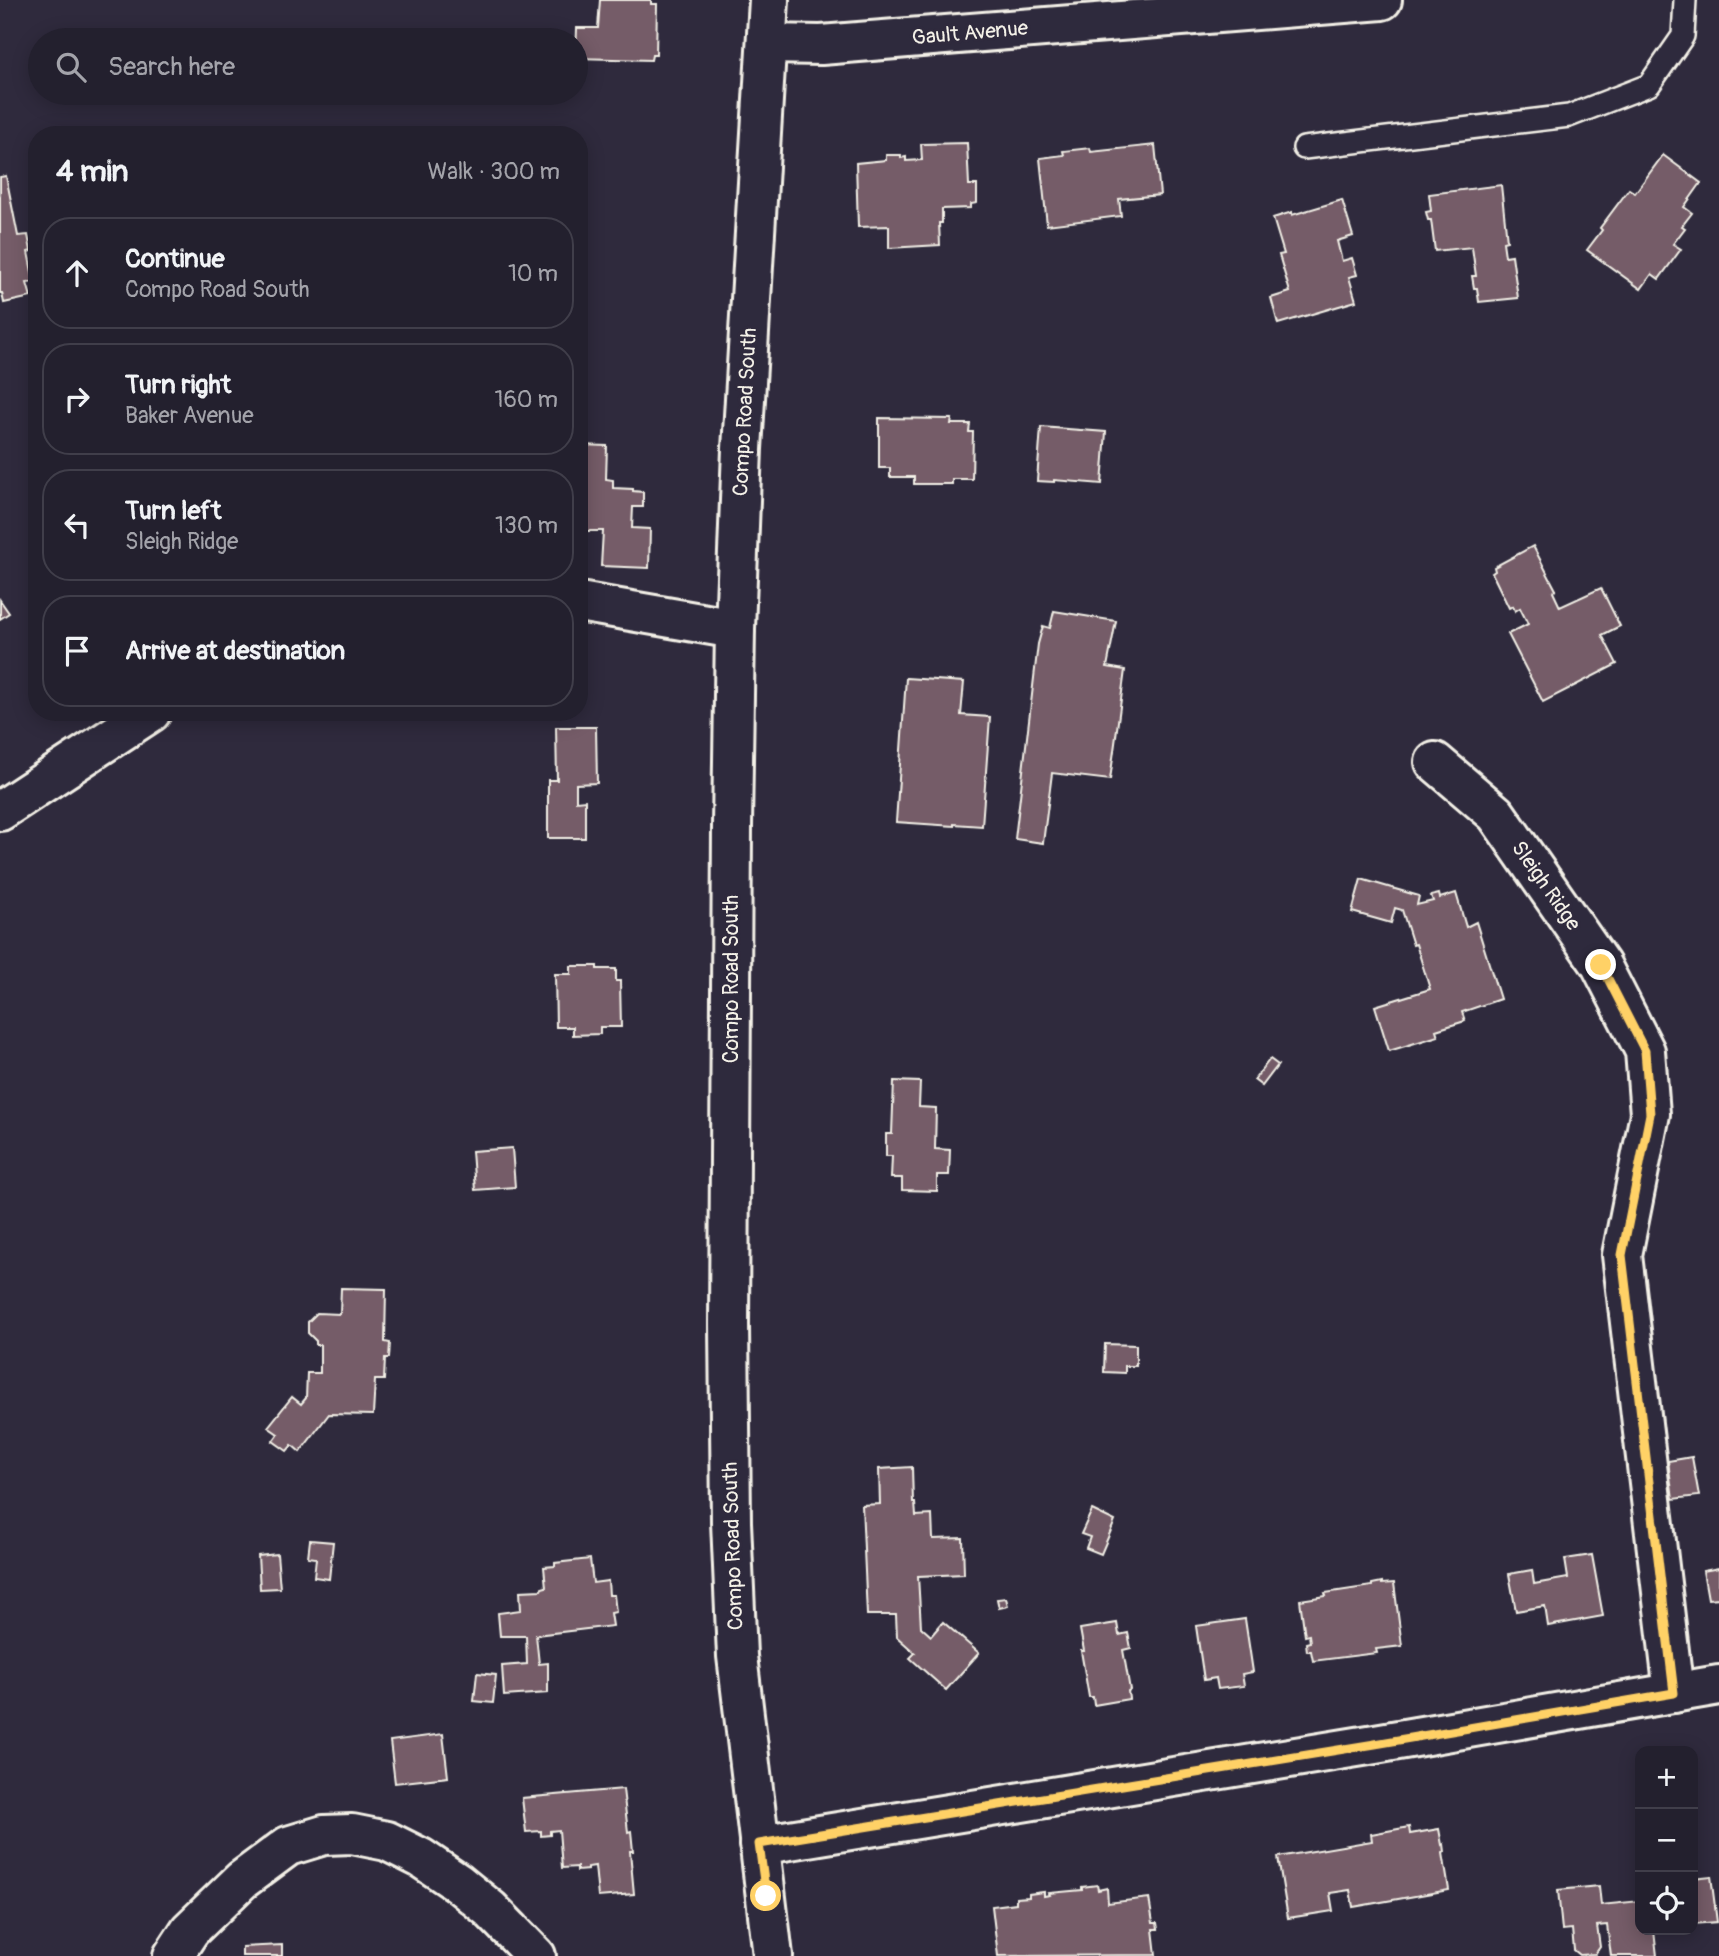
<!DOCTYPE html>
<html lang="en">
<head>
<meta charset="utf-8">
<style>
	body { margin:0; font-family:Pangolin,sans-serif; background:#2f2d3a; color:#f1f3f6 }
	.controls { position:absolute; right:21px; bottom:21px; display:grid; overflow:hidden; border-radius:14px; box-shadow:0 4px 18px #0003 }
	.controls button { width:63px; height:63px; display:grid; place-items:center; padding:0; border:0; border-bottom:2px solid #403e4a; background:#23202e; color:#f1f3f6; font:35px sans-serif }
	.stop { position:absolute; width:21px; height:21px; margin:-16px; border:5px solid #ffd166; border-radius:50%; background:#fff }
	.stop.end { background:#ffd166; border-color:#fff; box-shadow:0 2px 7px #0008 }
	.list { margin:0; padding:0; list-style:none }
	h2 { display:flex; justify-content:space-between; align-items:center; height:91px; margin:0; padding:0 28px; font-size:30px }
	h2 small { font-size:23px; font-weight:400; color:#a3a3aa }
	.list li { display:grid; grid-template-columns:46px 1fr auto; gap:21px; align-items:center; box-sizing:border-box; height:112px; margin:0 14px 14px; padding:0 14px; border:2px solid #403e4a; border-radius:28px }
	.list b { display:block; font-size:26px; white-space:nowrap }
	.list p { margin:0; font-size:23px; white-space:nowrap; color:#a3a3aa }
	.list em { font-size:23px; font-style:normal; color:#a3a3aa }
	.icon { flex:none; width:38px; height:38px; fill:none; stroke:currentColor; stroke-width:2; stroke-linecap:round; stroke-linejoin:round }
	.map { position:relative; flex:none; width:1719px; height:1956px; overflow:hidden }
	.search { position:absolute; background:#23202e; box-shadow:0 4px 18px #0003; left:28px; top:28px; width:560px; height:77px; display:flex; align-items:center; gap:18px; box-sizing:border-box; padding:0 24px; border-radius:38px; color:#a3a3aa; font-size:26px }
	.panel { position:absolute; background:#23202e; box-shadow:0 4px 18px #0003; left:28px; top:126px; width:560px; height:595px; border-radius:28px }
	.map>svg:first-child { display:block }
</style>
</head>
<body>
<div class="map">
<svg width="1719" height="1956" viewBox="0 0 1719 1956">
	<rect width="100%" height="100%" fill="#2f2a3d"/>
	<filter id="ink" filterUnits="userSpaceOnUse"><feTurbulence type="fractalNoise" baseFrequency=".0143" numOctaves="2"/><feDisplacementMap in="SourceGraphic" scale="14" xChannelSelector="R" yChannelSelector="G"/><feConvolveMatrix kernelMatrix="1 2 1 2 8 2 1 2 1" color-interpolation-filters="sRGB"/></filter>
	<g filter="url(#ink)">
		<g fill="#745c67" stroke="#f4f1e8" stroke-width="2">
			<path d="M 600,0 L 651,0 L 651,4 L 657,4 L 656,55 L 652,55 L 651,60 L 576,58 L 577,28 L 598,28 Z"/>
			<path d="M 967,143 L 969,185 L 977,185 L 977,203 L 971,204 L 971,208 L 942,209 L 942,223 L 939,223 L 940,245 L 889,248 L 889,226 L 858,227 L 856,163 L 886,160 L 886,155 L 901,155 L 901,158 L 906,157 L 906,161 L 922,160 L 921,144 Z"/>
			<path d="M 1155,145 L 1160,195 L 1119,199 L 1121,216 L 1047,225 L 1040,158 L 1064,155 L 1063,151 L 1090,148 L 1091,152 Z"/>
			<path d="M 1663,155 L 1701,183 L 1684,207 L 1692,213 L 1682,226 L 1685,228 L 1673,244 L 1681,249 L 1659,279 L 1652,274 L 1641,289 L 1587,250 L 1602,230 L 1600,228 L 1629,189 L 1635,193 Z"/>
			<path d="M 6,176 L 18,236 L 28,235 L 31,251 L 28,252 L 34,282 L 27,283 L 31,297 L 4,303 L 2,293 L 0,293 L 0,177 Z"/>
			<path d="M 1501,185 L 1507,241 L 1503,242 L 1505,256 L 1512,255 L 1518,298 L 1479,302 L 1477,288 L 1474,288 L 1472,276 L 1476,276 L 1472,247 L 1435,251 L 1431,220 L 1428,220 L 1426,212 L 1431,211 L 1429,194 Z"/>
			<path d="M 1342,200 L 1353,236 L 1337,241 L 1342,261 L 1352,258 L 1357,275 L 1349,277 L 1356,301 L 1278,324 L 1271,298 L 1290,292 L 1279,255 L 1284,254 L 1273,218 L 1292,212 L 1292,215 Z"/>
			<path d="M 879,418 L 952,419 L 951,424 L 970,424 L 969,432 L 973,432 L 972,479 L 952,479 L 952,484 L 914,484 L 914,477 L 890,477 L 890,468 L 879,468 Z"/>
			<path d="M 1041,427 L 1106,432 L 1102,484 L 1054,480 L 1054,482 L 1037,481 Z"/>
			<path d="M 579,445 L 607,446 L 606,479 L 613,480 L 613,488 L 633,489 L 633,491 L 643,492 L 643,507 L 633,507 L 632,528 L 650,529 L 649,568 L 601,566 L 603,531 L 579,531 Z"/>
			<path d="M 1533,546 L 1556,590 L 1553,592 L 1560,607 L 1601,588 L 1620,626 L 1602,635 L 1617,664 L 1543,702 L 1508,634 L 1528,624 L 1520,608 L 1515,611 L 1513,606 L 1509,608 L 1492,573 L 1495,571 L 1494,567 Z"/>
			<path d="M 0,600 L 9,613 L 0,619 Z"/>
			<path d="M 1054,611 L 1116,621 L 1107,667 L 1125,670 L 1110,780 L 1052,773 L 1043,843 L 1015,839 L 1038,644 L 1043,626 L 1050,628 Z"/>
			<path d="M 906,678 L 964,682 L 961,715 L 990,717 L 982,826 L 954,824 L 954,826 L 896,822 Z"/>
			<path d="M 556,727 L 596,727 L 597,783 L 576,784 L 576,801 L 585,800 L 585,838 L 548,838 L 548,780 L 557,780 Z"/>
			<path d="M 1361,879 L 1419,896 L 1417,905 L 1433,901 L 1431,896 L 1439,894 L 1440,898 L 1456,893 L 1466,927 L 1476,922 L 1500,999 L 1462,1012 L 1465,1021 L 1436,1030 L 1438,1036 L 1389,1051 L 1375,1006 L 1430,989 L 1416,944 L 1413,945 L 1402,910 L 1395,908 L 1391,923 L 1352,912 Z"/>
			<path d="M 571,966 L 597,966 L 597,969 L 616,969 L 616,981 L 620,981 L 621,1027 L 600,1027 L 600,1034 L 573,1035 L 573,1027 L 556,1027 L 555,974 L 571,974 Z"/>
			<path d="M 1270,1059 L 1278,1065 L 1262,1086 L 1254,1080 Z"/>
			<path d="M 894,1081 L 920,1082 L 919,1107 L 936,1108 L 935,1149 L 950,1150 L 949,1175 L 937,1175 L 937,1191 L 902,1190 L 902,1178 L 891,1178 L 892,1156 L 886,1156 L 886,1134 L 892,1134 Z"/>
			<path d="M 512,1148 L 515,1187 L 475,1190 L 472,1151 Z"/>
			<path d="M 341,1288 L 386,1289 L 385,1342 L 390,1343 L 389,1358 L 385,1358 L 384,1380 L 375,1380 L 373,1415 L 329,1414 L 300,1452 L 292,1445 L 287,1451 L 273,1441 L 278,1434 L 268,1427 L 292,1397 L 301,1404 L 306,1398 L 307,1373 L 320,1373 L 320,1345 L 316,1345 L 316,1341 L 308,1333 L 308,1322 L 317,1313 L 340,1314 Z"/>
			<path d="M 1105,1344 L 1136,1345 L 1136,1366 L 1125,1366 L 1125,1373 L 1104,1372 Z"/>
			<path d="M 1692,1457 L 1699,1496 L 1673,1499 L 1668,1461 Z"/>
			<path d="M 912,1467 L 913,1503 L 915,1503 L 916,1516 L 932,1515 L 933,1539 L 963,1538 L 964,1574 L 918,1576 L 921,1627 L 931,1636 L 943,1622 L 979,1653 L 946,1690 L 910,1658 L 915,1653 L 897,1637 L 896,1615 L 867,1615 L 862,1505 L 880,1504 L 879,1469 Z"/>
			<path d="M 1092,1510 L 1115,1521 L 1101,1554 L 1086,1548 L 1090,1537 L 1081,1534 Z"/>
			<path d="M 310,1540 L 333,1542 L 329,1579 L 314,1577 L 316,1558 L 308,1557 Z"/>
			<path d="M 277,1554 L 280,1588 L 260,1589 L 258,1556 Z"/>
			<path d="M 1592,1555 L 1603,1616 L 1548,1626 L 1545,1606 L 1516,1611 L 1509,1574 L 1532,1570 L 1534,1584 L 1568,1578 L 1565,1559 Z"/>
			<path d="M 590,1559 L 593,1583 L 608,1581 L 609,1595 L 614,1595 L 616,1612 L 611,1613 L 613,1626 L 536,1635 L 539,1664 L 548,1663 L 548,1693 L 504,1696 L 502,1666 L 527,1664 L 526,1636 L 500,1636 L 498,1613 L 521,1610 L 520,1591 L 541,1590 L 542,1588 L 546,1587 L 544,1567 L 555,1566 L 555,1563 Z"/>
			<path d="M 1719,1568 L 1719,1598 L 1708,1599 L 1703,1571 Z"/>
			<path d="M 1382,1582 L 1382,1584 L 1394,1583 L 1402,1646 L 1376,1649 L 1377,1653 L 1313,1661 L 1311,1651 L 1307,1651 L 1306,1643 L 1310,1642 L 1309,1635 L 1305,1636 L 1300,1600 L 1326,1596 L 1325,1593 L 1372,1586 L 1372,1584 Z"/>
			<path d="M 1006,1598 L 1008,1606 L 999,1608 L 997,1599 Z"/>
			<path d="M 1245,1619 L 1253,1672 L 1242,1674 L 1244,1686 L 1218,1689 L 1216,1678 L 1204,1680 L 1196,1626 Z"/>
			<path d="M 1117,1623 L 1119,1635 L 1128,1633 L 1131,1648 L 1123,1650 L 1130,1690 L 1128,1691 L 1129,1699 L 1094,1705 L 1093,1697 L 1089,1697 L 1081,1651 L 1084,1651 L 1080,1629 Z"/>
			<path d="M 477,1673 L 496,1675 L 493,1703 L 474,1701 Z"/>
			<path d="M 443,1734 L 448,1777 L 395,1783 L 390,1741 Z"/>
			<path d="M 623,1789 L 628,1832 L 631,1831 L 633,1851 L 630,1851 L 634,1894 L 598,1897 L 595,1866 L 588,1867 L 588,1870 L 577,1871 L 577,1867 L 562,1868 L 559,1830 L 550,1831 L 550,1835 L 541,1836 L 541,1831 L 526,1832 L 522,1798 Z"/>
			<path d="M 1409,1827 L 1410,1834 L 1439,1829 L 1442,1845 L 1444,1844 L 1445,1852 L 1443,1853 L 1449,1890 L 1353,1907 L 1350,1890 L 1330,1893 L 1333,1911 L 1288,1918 L 1278,1857 L 1372,1841 L 1371,1834 Z"/>
			<path d="M 1711,1876 L 1717,1922 L 1693,1924 L 1693,1878 Z"/>
			<path d="M 1097,1885 L 1098,1890 L 1107,1888 L 1108,1903 L 1149,1898 L 1153,1923 L 1157,1923 L 1158,1929 L 1153,1929 L 1156,1955 L 998,1956 L 992,1906 L 1016,1903 L 1016,1898 L 1029,1897 L 1029,1894 L 1044,1892 L 1044,1896 L 1050,1895 L 1049,1893 L 1082,1890 L 1082,1887 Z"/>
			<path d="M 1599,1886 L 1601,1905 L 1640,1901 L 1640,1930 L 1654,1930 L 1657,1956 L 1611,1956 L 1607,1925 L 1597,1926 L 1600,1947 L 1595,1954 L 1580,1955 L 1574,1950 L 1572,1929 L 1562,1930 L 1558,1890 Z"/>
			<path d="M 282,1945 L 282,1956 L 242,1956 L 242,1947 Z"/>
		</g>
		<g fill="none" stroke-linecap="round" stroke-linejoin="round">
			<defs>
				<path id="lane" d="M 1304,148 L 1569,116 L 1649,85 L 1683,36 L 1685,0"/>
				<g id="street">
					<path d="M 767,44 L 821,45 L 1382,0"/>
					<path d="M 579,602 L 735,629"/>
					<path d="M 1435,762 L 1496,814 L 1601,965 L 1645,1051 L 1650,1114 L 1622,1255 L 1674,1693"/>
					<path d="M 0,811 L 151,712"/>
					<path d="M 759,1845 L 1375,1744 L 1719,1685"/>
					<path d="M 173,1956 L 190,1930 L 242,1880 L 288,1846 L 324,1835 L 352,1834 L 387,1841 L 421,1858 L 458,1883 L 490,1909 L 536,1956"/>
				</g>
				<path id="secondary" d="M 769,0 L 742,449 L 735,629 L 732,827 L 729,1324 L 731,1522 L 737,1656 L 773,1956"/>
			</defs>
			<use href="#lane" stroke="#f4f1e8" stroke-width="26"/>
			<use href="#street" stroke="#f4f1e8" stroke-width="44"/>
			<use href="#secondary" stroke="#f4f1e8" stroke-width="44"/>
			<use href="#lane" stroke="#2f2a3d" stroke-width="21"/>
			<use href="#street" stroke="#2f2a3d" stroke-width="38"/>
			<use href="#secondary" stroke="#2f2a3d" stroke-width="38"/>
		</g>
	</g>
	<g fill="none" stroke-linecap="round" stroke-linejoin="round" filter="url(#ink)">
		<path stroke="#ffd166" stroke-width="9" d="M 766,1896 L 759,1844 L 1375,1744 L 1674,1693 L 1622,1255 L 1650,1114 L 1645,1051 L 1601,965"/>
	</g>
	<g text-anchor="middle" dominant-baseline="central" stroke-width="6" stroke-linejoin="round" paint-order="stroke">
		<g font-size="21" fill="#f4f1e8" stroke="#2f2a3d">
			<text transform="translate(970 33) rotate(-5)">Gault Avenue</text>
			<text transform="translate(745 412) rotate(-87)">Compo Road South</text>
			<text transform="translate(1546 886) rotate(55)">Sleigh Ridge</text>
			<text transform="translate(731 979) rotate(-90)">Compo Road South</text>
			<text transform="translate(733 1546) rotate(-92)">Compo Road South</text>
		</g>
	</g>
</svg>
<div class="controls">
<button>+</button>
<button>−</button>
<button><svg class="icon" aria-label="locate" viewBox="0 0 24 24"><circle cx="12" cy="12" r="6"/><path d="M12 2v4M12 18v4M2 12h4M18 12h4"/></svg></button>
</div>
<div class="stop" style="left:766px;top:1896px"></div>
<div class="stop end" style="left:1601px;top:965px"></div>
<div class="search"><svg class="icon" aria-label="search" viewBox="0 0 24 24"><circle cx="10" cy="10" r="6"/><path d="M15 15l6 6"/></svg>Search here</div>
<section class="panel">
<h2>4 min<small>Walk · 300 m</small></h2>
<ul class="list">
<li><svg class="icon" aria-label="ahead" viewBox="0 0 24 24"><path d="M12 20V5M6 11l6-6 6 6"/></svg><div><b>Continue</b><p>Compo Road South</p></div><em>10 m</em></li>
<li><svg class="icon" aria-label="right" viewBox="0 0 24 24"><path d="M7 20v-9h11M14 6l5 5-5 5"/></svg><div><b>Turn right</b><p>Baker Avenue</p></div><em>160 m</em></li>
<li><svg class="icon" aria-label="left" viewBox="0 0 24 24"><path d="M17 20v-9H6M10 6l-5 5 5 5"/></svg><div><b>Turn left</b><p>Sleigh Ridge</p></div><em>130 m</em></li>
<li><svg class="icon" aria-label="arrive" viewBox="0 0 24 24"><path d="M6 21V4h12l-3 4 3 4H6"/></svg><div><b>Arrive at destination</b></div></li>
</ul>
</section>
</div>
</body>
</html>
